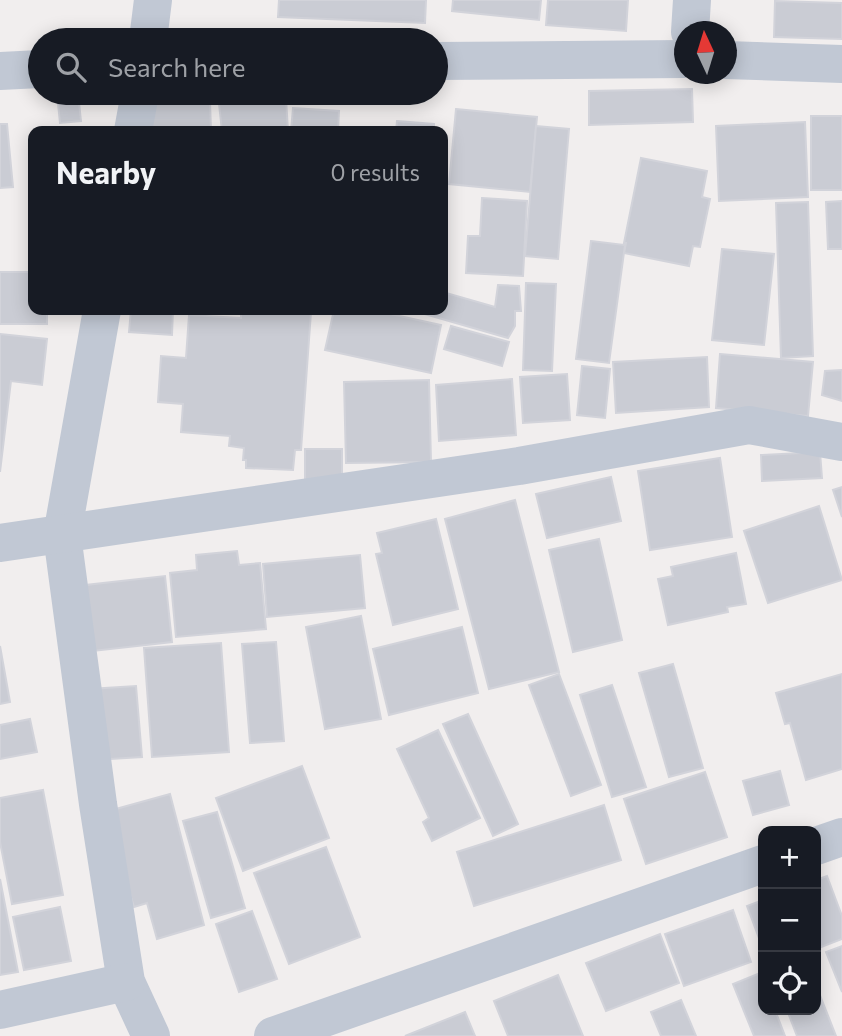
<!DOCTYPE html>
<html lang="en">
<head>
<meta charset="utf-8">
<style>
	body { margin:0; font-family:Commissioner,sans-serif; background:#242831; color:#f1f3f6 }
	.controls { position:absolute; right:21px; bottom:21px; display:grid; overflow:hidden; border-radius:14px; box-shadow:0 4px 18px #0003 }
	.controls button { width:63px; height:63px; display:grid; place-items:center; padding:0; border:0; border-bottom:2px solid #363941; background:#171b24; color:#f1f3f6; font:35px sans-serif }
	.compass { position:absolute; left:674px; top:21px; width:63px; height:63px; border-radius:50%; background:#171b24; box-shadow:0 4px 18px #0003; rotate:356deg }
	.list { margin:0; padding:0; list-style:none }
	h2 { display:flex; justify-content:space-between; align-items:center; height:91px; margin:0; padding:0 28px; font-size:30px }
	h2 small { font-size:23px; font-weight:400; color:#9ea1a6 }
	.icon { flex:none; width:38px; height:38px; fill:none; stroke:currentColor; stroke-width:2; stroke-linecap:round; stroke-linejoin:round }
	.map { position:relative; flex:none; width:842px; height:1036px; overflow:hidden }
	.search { position:absolute; background:#171b24; box-shadow:0 4px 18px #0003; left:28px; top:28px; width:420px; height:77px; display:flex; align-items:center; gap:18px; box-sizing:border-box; padding:0 24px; border-radius:38px; color:#9ea1a6; font-size:26px }
	.panel { position:absolute; background:#171b24; box-shadow:0 4px 18px #0003; left:28px; top:126px; width:420px; height:189px; border-radius:14px }
	.map>svg:first-child { display:block }
</style>
</head>
<body>
<div class="map">
<svg width="842" height="1036" viewBox="0 0 842 1036">
	<rect width="100%" height="100%" fill="#f1eeee"/>
	<g fill="#caccd4" stroke="#d2d3da" stroke-width="2">
		<path d="M 279,0 L 426,0 L 425,23 L 278,17 Z"/>
		<path d="M 453,0 L 541,0 L 539,20 L 452,11 Z"/>
		<path d="M 548,0 L 628,0 L 626,31 L 546,25 Z"/>
		<path d="M 775,1 L 842,3 L 842,39 L 774,37 Z"/>
		<path d="M 692,89 L 693,122 L 589,125 L 589,91 Z"/>
		<path d="M 78,93 L 81,121 L 60,123 L 57,94 Z"/>
		<path d="M 286,98 L 288,131 L 222,131 L 219,104 Z"/>
		<path d="M 210,101 L 211,131 L 148,131 L 148,103 Z"/>
		<path d="M 293,108 L 339,111 L 338,131 L 291,131 Z"/>
		<path d="M 456,109 L 537,117 L 530,192 L 449,184 Z"/>
		<rect x="811" y="116" width="31" height="74"/>
		<path d="M 397,121 L 434,124 L 434,131 L 396,131 Z"/>
		<path d="M 805,122 L 808,197 L 719,201 L 716,126 Z"/>
		<path d="M 0,124 L 7,124 L 13,187 L 0,188 Z"/>
		<path d="M 536,126 L 569,129 L 558,259 L 525,256 Z"/>
		<path d="M 641,158 L 707,171 L 702,197 L 710,199 L 700,247 L 693,246 L 689,266 L 624,253 L 626,243 L 624,243 Z"/>
		<path d="M 482,198 L 527,201 L 523,276 L 466,273 L 468,236 L 480,236 Z"/>
		<path d="M 842,201 L 842,249 L 828,249 L 826,202 Z"/>
		<path d="M 808,202 L 813,356 L 781,358 L 776,203 Z"/>
		<path d="M 591,241 L 625,245 L 609,363 L 576,359 Z"/>
		<path d="M 722,249 L 774,254 L 764,345 L 712,340 Z"/>
		<path d="M 0,272 L 33,272 L 33,310 L 47,310 L 47,324 L 0,324 Z"/>
		<path d="M 526,283 L 556,284 L 552,371 L 523,370 Z"/>
		<path d="M 498,285 L 519,286 L 521,311 L 515,311 L 515,326 L 508,338 L 418,312 L 419,310 L 443,310 L 443,292 L 495,307 Z"/>
		<path d="M 131,310 L 173,310 L 172,335 L 129,332 Z"/>
		<path d="M 241,310 L 311,312 L 301,450 L 295,450 L 293,470 L 246,468 L 246,460 L 243,460 L 244,448 L 229,446 L 230,436 L 181,432 L 183,404 L 158,402 L 161,356 L 186,358 L 189,315 L 241,318 Z"/>
		<path d="M 334,310 L 372,310 L 441,325 L 431,373 L 325,350 Z"/>
		<path d="M 451,326 L 509,342 L 502,366 L 444,349 Z"/>
		<path d="M 0,334 L 47,339 L 42,385 L 11,381 L 0,472 Z"/>
		<path d="M 720,354 L 813,362 L 808,416 L 716,408 Z"/>
		<path d="M 707,357 L 709,407 L 616,413 L 613,362 Z"/>
		<path d="M 582,366 L 610,369 L 605,418 L 577,415 Z"/>
		<path d="M 842,370 L 842,401 L 822,395 L 825,371 Z"/>
		<path d="M 567,374 L 570,420 L 523,423 L 520,377 Z"/>
		<path d="M 512,379 L 516,435 L 439,441 L 436,385 Z"/>
		<path d="M 429,380 L 431,462 L 346,463 L 344,382 Z"/>
		<rect x="305" y="449" width="37" height="38"/>
		<path d="M 820,452 L 822,478 L 762,481 L 761,455 Z"/>
		<path d="M 720,458 L 732,537 L 650,550 L 638,471 Z"/>
		<path d="M 611,477 L 621,521 L 547,538 L 536,494 Z"/>
		<path d="M 842,487 L 842,517 L 833,490 Z"/>
		<path d="M 515,500 L 559,672 L 489,689 L 445,519 Z"/>
		<path d="M 819,506 L 842,580 L 768,603 L 744,531 Z"/>
		<path d="M 436,519 L 458,609 L 393,625 L 376,554 L 382,553 L 377,533 Z"/>
		<path d="M 599,539 L 622,640 L 573,652 L 549,550 Z"/>
		<path d="M 237,551 L 239,565 L 260,563 L 266,629 L 176,637 L 170,573 L 197,570 L 196,555 Z"/>
		<path d="M 736,553 L 746,604 L 727,607 L 728,612 L 668,625 L 658,579 L 673,576 L 671,567 Z"/>
		<path d="M 360,555 L 365,608 L 267,617 L 263,564 Z"/>
		<path d="M 165,576 L 172,642 L 93,651 L 86,585 Z"/>
		<path d="M 361,616 L 381,719 L 325,729 L 306,627 Z"/>
		<path d="M 462,627 L 478,693 L 389,715 L 373,649 Z"/>
		<path d="M 276,642 L 284,741 L 250,743 L 242,644 Z"/>
		<path d="M 221,643 L 229,752 L 152,757 L 144,648 Z"/>
		<path d="M 0,646 L 10,702 L 0,704 Z"/>
		<path d="M 673,664 L 703,768 L 669,777 L 639,673 Z"/>
		<path d="M 559,674 L 601,785 L 571,796 L 529,685 Z"/>
		<path d="M 842,674 L 842,769 L 806,780 L 790,723 L 785,724 L 776,693 Z"/>
		<path d="M 612,685 L 646,787 L 612,797 L 580,695 Z"/>
		<path d="M 136,686 L 142,757 L 94,760 L 89,689 Z"/>
		<path d="M 468,714 L 518,824 L 493,836 L 443,724 Z"/>
		<path d="M 30,719 L 37,752 L 0,759 L 0,725 Z"/>
		<path d="M 438,730 L 480,818 L 432,841 L 423,822 L 429,818 L 397,749 Z"/>
		<path d="M 302,766 L 329,838 L 243,871 L 216,798 Z"/>
		<path d="M 780,771 L 789,805 L 753,815 L 743,781 Z"/>
		<path d="M 705,772 L 727,837 L 646,864 L 624,799 Z"/>
		<path d="M 43,790 L 63,895 L 12,904 L 0,842 L 0,798 Z"/>
		<path d="M 170,794 L 204,925 L 157,939 L 147,903 L 134,907 L 105,812 Z"/>
		<path d="M 604,805 L 621,860 L 474,906 L 457,852 Z"/>
		<path d="M 217,812 L 245,908 L 211,918 L 183,821 Z"/>
		<path d="M 326,847 L 360,937 L 289,964 L 254,873 Z"/>
		<path d="M 827,876 L 842,916 L 842,939 L 816,949 L 816,880 Z"/>
		<path d="M 0,879 L 18,972 L 0,975 Z"/>
		<path d="M 763,900 L 763,949 L 747,906 Z"/>
		<path d="M 60,907 L 71,961 L 24,970 L 13,917 Z"/>
		<path d="M 733,910 L 751,962 L 684,986 L 665,934 Z"/>
		<path d="M 252,911 L 277,979 L 239,992 L 216,924 Z"/>
		<path d="M 660,934 L 679,983 L 606,1011 L 586,963 Z"/>
		<path d="M 842,946 L 842,992 L 826,952 Z"/>
		<path d="M 760,973 L 763,981 L 763,1010 L 775,1010 L 785,1036 L 754,1036 L 733,984 Z"/>
		<path d="M 558,975 L 583,1036 L 508,1036 L 494,1001 Z"/>
		<path d="M 816,985 L 836,1036 L 797,1036 L 787,1010 L 816,1010 Z"/>
		<path d="M 681,1000 L 696,1036 L 661,1036 L 651,1012 Z"/>
		<path d="M 465,1012 L 475,1036 L 405,1036 Z"/>
	</g>
	<g fill="none" stroke-linecap="round" stroke-linejoin="round">
		<g stroke="#c1c8d4" stroke-width="38">
			<path d="M 690,32 L 692,0"/>
			<path d="M 148,40 L 153,0"/>
			<path d="M 726,60 L 842,64"/>
			<path d="M 436,61 L 684,59"/>
			<path d="M 0,71 L 40,69"/>
			<path d="M 133,131 L 140,93"/>
			<path d="M 102,310 L 62,535 L 98,804 L 126,982 L 151,1036"/>
			<path d="M 0,543 L 519,466 L 749,425 L 842,442"/>
			<path d="M 816,846 L 842,837"/>
			<path d="M 0,1010 L 126,982"/>
			<path d="M 273,1036 L 763,864"/>
		</g>
	</g>
</svg>
<div class="controls">
<button>+</button>
<button>−</button>
<button><svg class="icon" aria-label="locate" viewBox="0 0 24 24"><circle cx="12" cy="12" r="6"/><path d="M12 2v4M12 18v4M2 12h4M18 12h4"/></svg></button>
</div>
<svg class="compass" viewBox="-18 -18 36 36"><path d="M0-13l5 13h-10z" fill="#e53935"/><path d="M0 13l5-13h-10z" fill="#9ea1a6"/></svg>
<div class="search"><svg class="icon" aria-label="search" viewBox="0 0 24 24"><circle cx="10" cy="10" r="6"/><path d="M15 15l6 6"/></svg>Search here</div>
<section class="panel">
<h2>Nearby<small>0 results</small></h2>
<ul class="list">
</ul>
</section>
</div>
</body>
</html>
